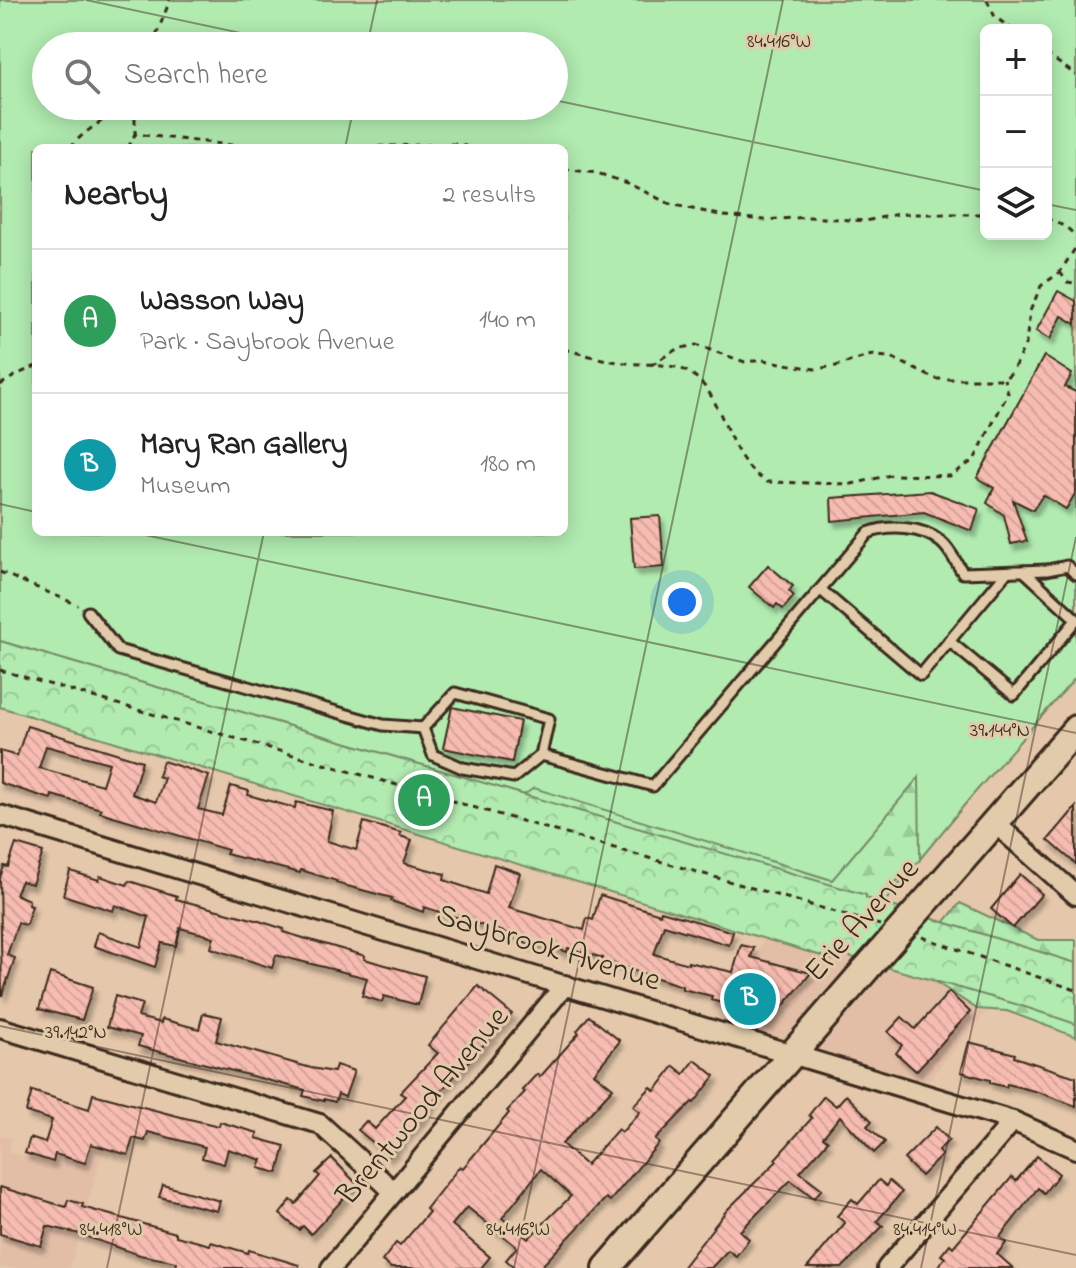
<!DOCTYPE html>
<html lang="en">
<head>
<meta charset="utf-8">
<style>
	body { margin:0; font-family:"Indie Flower",sans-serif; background:#f6f6f6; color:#222 }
	.controls { position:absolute; right:24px; top:24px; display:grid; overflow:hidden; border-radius:12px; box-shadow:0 4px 20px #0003 }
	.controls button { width:72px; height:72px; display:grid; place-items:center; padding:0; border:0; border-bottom:2px solid #e0e0e0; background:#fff; color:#222; font:40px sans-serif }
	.you { position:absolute; left:682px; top:602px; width:28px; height:28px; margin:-20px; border:6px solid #fff; border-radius:50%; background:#1a73e8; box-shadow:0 0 0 12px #1a73e833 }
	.badge { display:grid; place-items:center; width:52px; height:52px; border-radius:50%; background:#db2777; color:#fff; font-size:26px; font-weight:700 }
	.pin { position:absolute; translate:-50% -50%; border:4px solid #fff; box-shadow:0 2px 8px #0006 }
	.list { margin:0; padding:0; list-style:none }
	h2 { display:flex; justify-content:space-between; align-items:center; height:104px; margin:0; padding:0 32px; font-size:34px }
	h2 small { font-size:26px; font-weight:400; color:#767676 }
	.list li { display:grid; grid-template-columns:52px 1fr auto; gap:24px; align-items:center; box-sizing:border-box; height:144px; padding:0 32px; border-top:2px solid #e0e0e0 }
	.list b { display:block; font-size:30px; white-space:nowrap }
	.list p { margin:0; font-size:26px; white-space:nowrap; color:#767676 }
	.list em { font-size:26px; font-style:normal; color:#767676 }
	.icon { flex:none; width:44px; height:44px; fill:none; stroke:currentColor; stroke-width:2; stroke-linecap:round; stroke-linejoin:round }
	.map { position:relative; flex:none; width:1076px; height:1268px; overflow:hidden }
	.search { position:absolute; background:#fff; box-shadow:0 4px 20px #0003; left:32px; top:32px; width:536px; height:88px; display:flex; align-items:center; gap:20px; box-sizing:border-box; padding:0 28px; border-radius:44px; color:#767676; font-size:30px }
	.panel { position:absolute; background:#fff; box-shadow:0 4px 20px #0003; left:32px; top:144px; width:536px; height:392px; border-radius:12px }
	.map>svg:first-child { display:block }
</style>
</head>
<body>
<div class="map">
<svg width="1076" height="1268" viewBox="0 0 1076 1268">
	<defs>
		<pattern id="forest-firs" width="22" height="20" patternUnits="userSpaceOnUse" patternTransform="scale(2)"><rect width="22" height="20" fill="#b1ebb0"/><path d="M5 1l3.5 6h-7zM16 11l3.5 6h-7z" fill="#99ca97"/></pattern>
		<pattern id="park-crowns" width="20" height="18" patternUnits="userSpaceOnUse" patternTransform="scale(2)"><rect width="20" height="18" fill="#b1ebb0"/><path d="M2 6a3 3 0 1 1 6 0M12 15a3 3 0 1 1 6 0" fill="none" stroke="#99ca97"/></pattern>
		<pattern id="building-back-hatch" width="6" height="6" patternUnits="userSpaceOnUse" patternTransform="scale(2)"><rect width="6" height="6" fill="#f7bcb1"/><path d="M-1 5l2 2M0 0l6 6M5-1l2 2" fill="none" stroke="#d5a298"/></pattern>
		<filter id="shadow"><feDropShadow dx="3.5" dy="6" stdDeviation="2" flood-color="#0004"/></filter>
	</defs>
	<rect width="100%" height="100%" fill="#e5c8ab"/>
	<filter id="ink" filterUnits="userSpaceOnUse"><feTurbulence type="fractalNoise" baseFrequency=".0125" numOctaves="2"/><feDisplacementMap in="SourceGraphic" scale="16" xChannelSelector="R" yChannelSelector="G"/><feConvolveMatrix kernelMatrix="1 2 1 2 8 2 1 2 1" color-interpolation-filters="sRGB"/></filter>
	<g filter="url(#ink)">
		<g fill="#e3bea7">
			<path d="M 764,939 L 834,960 L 841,954 L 997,999 L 919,1092 L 724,1033 L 742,982 Z"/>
			<path d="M 0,1135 L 12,1138 L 9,1152 L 61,1166 L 69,1140 L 103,1150 L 70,1268 L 0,1268 Z"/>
		</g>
		<path fill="#b1ebb0" stroke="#768a67" stroke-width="2" fill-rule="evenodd" d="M 0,0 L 1076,0 L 1076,677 L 971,797 L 883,904 L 865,898 L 865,895 L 0,641 ZM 986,30 L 1046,30 L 1046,234 L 986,234 ZM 46,46 L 554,46 L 554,106 L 46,106 ZM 36,148 L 564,148 L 564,532 L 36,532 Z"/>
		<g fill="url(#forest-firs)" stroke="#768a67" stroke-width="2">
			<path d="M 919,777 L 920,860 L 866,909 L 508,806 L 534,788 L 832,880 Z"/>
			<path d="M 960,903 L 1038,940 L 1076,940 L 1076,1037 L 1007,1011 L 977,1009 L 910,965 Z"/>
		</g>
		<path fill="url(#park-crowns)" stroke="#768a67" stroke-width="2" d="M 0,641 L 866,895 L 866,898 L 1076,963 L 1076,1024 L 1019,1005 L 841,954 L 835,960 L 815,954 L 0,707 Z"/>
		<g fill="url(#building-back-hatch)" stroke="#3b2a1e" stroke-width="2" fill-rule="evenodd" filter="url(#shadow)">
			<path d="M 1058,291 L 1076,301 L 1076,324 L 1062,316 L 1050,339 L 1036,331 Z"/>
			<path d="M 1044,356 L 1072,374 L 1065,387 L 1076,392 L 1076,492 L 1066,509 L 1043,495 L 1033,510 L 1013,500 L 1027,541 L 1011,544 L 1004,515 L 987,503 L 994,488 L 977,478 Z"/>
			<path d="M 930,491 L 979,509 L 972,531 L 924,512 L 832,521 L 831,498 Z"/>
			<path d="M 660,516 L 664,567 L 634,569 L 630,518 Z"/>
			<path d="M 768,565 L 793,586 L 789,591 L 794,596 L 783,609 L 777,604 L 774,608 L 749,587 Z"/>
			<path d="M 452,707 L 520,721 L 512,762 L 443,748 Z"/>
			<path d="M 27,726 L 142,761 L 132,794 L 156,802 L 164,778 L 158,776 L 163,761 L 209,776 L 198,809 L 222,815 L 231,786 L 249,791 L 248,795 L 295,808 L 296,802 L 333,811 L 327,841 L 356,850 L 364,822 L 401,833 L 400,836 L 412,840 L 404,863 L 445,874 L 444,880 L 486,894 L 494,864 L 520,873 L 509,908 L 584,930 L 587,918 L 593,920 L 600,895 L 660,914 L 661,911 L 733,932 L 729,945 L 664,925 L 654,954 L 688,964 L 688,962 L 733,972 L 741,945 L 754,948 L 751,957 L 811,973 L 768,1024 L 761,1025 L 732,1015 L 734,1006 L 711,1000 L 712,996 L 682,989 L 682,986 L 602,960 L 603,958 L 568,948 L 567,952 L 538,943 L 537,946 L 525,943 L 526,939 L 424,907 L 423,912 L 412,908 L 391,901 L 392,898 L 336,883 L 337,881 L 301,870 L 300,873 L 226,854 L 228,850 L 100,812 L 101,809 L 52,795 L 51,799 L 38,795 L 0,783 L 0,751 L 17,756 ZM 46,746 L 109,763 L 102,785 L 39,768 Z"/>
			<path d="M 1076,807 L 1076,864 L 1048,840 Z"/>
			<path d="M 16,844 L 43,852 L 32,884 L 21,881 L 15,894 L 29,900 L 28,905 L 32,906 L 26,925 L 18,923 L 7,955 L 15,958 L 2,996 L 0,878 L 4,866 L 8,867 Z"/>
			<path d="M 70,871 L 99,880 L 100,876 L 127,885 L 129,881 L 177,896 L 176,899 L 256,920 L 284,929 L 283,932 L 365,956 L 364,959 L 425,976 L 418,1005 L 384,996 L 382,1002 L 362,996 L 367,978 L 276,955 L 272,968 L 211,948 L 214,937 L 180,928 L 176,946 L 162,943 L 155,967 L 94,946 L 98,932 L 141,947 L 149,917 L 115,905 L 113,911 L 63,895 Z"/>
			<path d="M 1020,874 L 1042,894 L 1013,928 L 991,909 Z"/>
			<path d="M 50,973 L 93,987 L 82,1020 L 39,1009 Z"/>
			<path d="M 478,986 L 512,1014 L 439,1093 L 427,1112 L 389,1156 L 358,1130 L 366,1121 L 375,1129 L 405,1096 L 400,1093 L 438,1053 L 428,1045 Z"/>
			<path d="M 949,992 L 970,1012 L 916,1071 L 896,1053 L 902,1045 L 888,1032 L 902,1017 L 915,1029 Z"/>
			<path d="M 115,996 L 142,1004 L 138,1017 L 161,1023 L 162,1019 L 199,1029 L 203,1013 L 222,1017 L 216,1041 L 311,1068 L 334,1072 L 336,1065 L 354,1071 L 345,1097 L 338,1094 L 335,1102 L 324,1099 L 324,1101 L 303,1096 L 305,1090 L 138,1046 L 141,1036 L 107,1027 Z"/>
			<path d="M 589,1016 L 620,1041 L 594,1073 L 613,1088 L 562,1144 L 586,1165 L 618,1129 L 622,1132 L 640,1112 L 633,1106 L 651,1087 L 655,1091 L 674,1066 L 684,1074 L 695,1060 L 715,1076 L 694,1103 L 692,1102 L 655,1140 L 659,1143 L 610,1201 L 606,1198 L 540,1268 L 515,1268 L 506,1260 L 517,1247 L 467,1207 L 452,1225 L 490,1257 L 481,1268 L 391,1268 L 382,1261 L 396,1243 L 400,1246 L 429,1212 L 426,1209 L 460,1166 L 463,1168 L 489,1137 L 509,1113 L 507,1111 L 525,1092 L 522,1090 L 537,1074 L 540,1077 L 579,1033 L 577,1031 ZM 541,1169 L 571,1196 L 528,1239 L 502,1218 Z"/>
			<path d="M 969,1042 L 1015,1054 L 1014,1057 L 1076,1077 L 1076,1106 L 1038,1092 L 1007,1084 L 1006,1087 L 990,1083 L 990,1080 L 961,1072 Z"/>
			<path d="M 32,1091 L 89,1109 L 93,1094 L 185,1118 L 219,1126 L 220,1122 L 258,1133 L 256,1138 L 285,1146 L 278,1173 L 259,1168 L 262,1160 L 228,1149 L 224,1164 L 202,1158 L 205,1147 L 148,1132 L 145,1141 L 133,1138 L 128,1155 L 91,1144 L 85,1163 L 55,1154 L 53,1162 L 25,1153 L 30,1138 L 45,1143 L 52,1120 L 26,1112 Z"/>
			<path d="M 846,1095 L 872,1121 L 867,1126 L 885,1142 L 874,1153 L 840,1116 L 823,1137 L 828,1141 L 800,1172 L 822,1189 L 814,1198 L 791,1180 L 740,1231 L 749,1239 L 736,1256 L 728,1250 L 711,1268 L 682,1268 L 727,1210 L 777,1161 L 775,1159 L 812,1118 L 809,1115 L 824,1096 L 836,1106 Z"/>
			<path d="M 936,1127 L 949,1140 L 938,1151 L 942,1155 L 921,1176 L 904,1159 Z"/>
			<path d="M 1037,1156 L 1059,1174 L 1044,1193 L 1038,1188 L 1000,1237 L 1006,1243 L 997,1254 L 1013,1268 L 936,1268 L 945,1258 L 941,1255 L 950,1244 L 953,1247 L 1012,1177 L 1016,1181 Z"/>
			<path d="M 332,1158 L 357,1184 L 311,1234 L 303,1226 L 299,1230 L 280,1214 L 291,1200 L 296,1204 L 320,1176 L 316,1173 Z"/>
			<path d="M 879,1180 L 886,1186 L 889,1181 L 902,1192 L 877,1221 L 883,1226 L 842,1268 L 807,1268 L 845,1223 L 837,1216 L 852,1199 L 858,1204 Z"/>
			<path d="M 163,1185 L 220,1201 L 217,1211 L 159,1197 Z"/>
			<path d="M 0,1187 L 66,1207 L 68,1200 L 83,1204 L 82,1207 L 176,1233 L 176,1236 L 210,1245 L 211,1242 L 248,1253 L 249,1250 L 299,1265 L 299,1268 L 176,1268 L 177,1262 L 140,1255 L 76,1233 L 47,1226 L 41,1246 L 0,1234 Z"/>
		</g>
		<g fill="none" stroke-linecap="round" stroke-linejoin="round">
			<defs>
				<g id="lane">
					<path d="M 1024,571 L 1076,619"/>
					<path d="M 821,590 L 921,675 L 1007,572"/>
					<path d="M 88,612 L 118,650 L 383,725 L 423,728 L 455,693 L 549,719 L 541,755 L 653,786 L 868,533 C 889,525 922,526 941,542 C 950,549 956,563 963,573 L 1047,570 L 1067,566 L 1076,574"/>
					<path d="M 949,641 L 1014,695 L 1076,620"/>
					<path d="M 423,728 L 433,755 L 463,768 L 514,777 L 541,755"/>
				</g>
				<g id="street">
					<path d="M 0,815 L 1013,1121 L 1076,1149"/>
					<path d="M 996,824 L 1076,895"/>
					<path d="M 0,1028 L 320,1124 L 393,1191"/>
					<path d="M 331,1268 L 565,985"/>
					<path d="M 887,1268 L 1013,1121"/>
				</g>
				<g id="secondary">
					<path d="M 935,891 L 1076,729"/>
					<path d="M 607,1268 L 866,969"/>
				</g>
			</defs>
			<use href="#lane" stroke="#3b2a1e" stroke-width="15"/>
			<use href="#street" stroke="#3b2a1e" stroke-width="24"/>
			<use href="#secondary" stroke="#3b2a1e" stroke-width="32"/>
			<g stroke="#3b2a1e" stroke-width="3" stroke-dasharray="6 6" stroke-linecap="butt">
				<path d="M 987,0 L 995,17 L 1013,30"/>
				<path d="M 152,46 L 170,0"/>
				<path d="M 1046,54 L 1076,75"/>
				<path d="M 135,106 L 135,134 L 256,148"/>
				<path d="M 70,148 C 82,132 106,119 122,106"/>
				<path d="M 128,148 L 135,134"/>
				<path d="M 330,148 L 457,144 L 473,148"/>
				<path d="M 564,169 L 597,173 L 627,183 L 670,204 L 724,216 L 764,220 L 809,217 L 865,221 L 898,214 L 986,214"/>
				<path d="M 1046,218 L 1066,227 L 1076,236"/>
				<path d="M 1060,272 L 1067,282 L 1076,283"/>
				<path d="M 564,349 C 582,354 600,359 618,362 C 641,366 670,361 690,373 C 727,397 724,458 767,482 L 852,484 L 891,475 L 950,476 L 974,460 L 1008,393 L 1004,379"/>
				<path d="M 651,365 L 677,349 L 696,345 L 745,362 L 763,360 L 815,369 L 836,366 L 872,355 L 893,358 L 935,379 L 1004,379 L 1012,372 L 1026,343 L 1030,311 L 1041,286 L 1060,272 L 1076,247"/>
				<path d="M 0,385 L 18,374 L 36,366"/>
				<path d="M 0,572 L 78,605"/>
				<path d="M 0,670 L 880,925"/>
				<path d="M 922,937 L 1076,990"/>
			</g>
			<use href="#lane" stroke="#e1cbaa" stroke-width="9"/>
			<use href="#street" stroke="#e1cbaa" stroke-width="18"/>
			<use href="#secondary" stroke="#e1cbaa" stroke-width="26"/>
			<defs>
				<path id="secondary-bridge" d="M 866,969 L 935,891"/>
			</defs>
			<use href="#secondary-bridge" stroke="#3b2a1e" stroke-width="32" stroke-linecap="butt"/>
			<use href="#secondary-bridge" stroke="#e1cbaa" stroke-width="26"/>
		</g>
	</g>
	<path fill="none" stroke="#3b2a1e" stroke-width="2" stroke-opacity="0.45" d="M 86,0 L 302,46M 367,46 L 377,0M 554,100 L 986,191M 345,148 L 354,106M 1046,204 L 1076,210M 0,504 L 36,512M 131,532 L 1076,733M 0,1026 L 1076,1255M 107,1268 L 264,532M 514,1268 L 783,0M 921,1268 L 1076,537"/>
	<g text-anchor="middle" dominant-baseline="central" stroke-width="6" stroke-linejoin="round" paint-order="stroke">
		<g font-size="32" fill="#3b2a1e" stroke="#e1cbaa">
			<text transform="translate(863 921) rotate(-48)">Erie Avenue</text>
			<text transform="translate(548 949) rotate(17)">Saybrook Avenue</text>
			<text transform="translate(424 1107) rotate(-50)">Brentwood Avenue</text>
		</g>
	</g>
	<g font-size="20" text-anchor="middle" fill="#3b2a1e" stroke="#e1cbaa" stroke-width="6" stroke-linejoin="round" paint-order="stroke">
		<text x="779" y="47">84.416°W</text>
		<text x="1000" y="736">39.144°N</text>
		<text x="76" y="1038">39.142°N</text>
		<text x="111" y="1235">84.418°W</text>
		<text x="518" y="1235">84.416°W</text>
		<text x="925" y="1235">84.414°W</text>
	</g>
</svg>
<div class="controls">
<button>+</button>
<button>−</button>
<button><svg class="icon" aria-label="layers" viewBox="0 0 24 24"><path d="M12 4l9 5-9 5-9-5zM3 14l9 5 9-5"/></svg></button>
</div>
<div class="you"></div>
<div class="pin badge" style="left:424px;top:800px;background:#2e9e5b">A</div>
<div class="pin badge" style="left:750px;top:999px;background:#0f9aa8">B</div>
<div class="search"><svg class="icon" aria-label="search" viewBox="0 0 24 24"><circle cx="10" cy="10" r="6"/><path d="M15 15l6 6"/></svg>Search here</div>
<section class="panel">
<h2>Nearby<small>2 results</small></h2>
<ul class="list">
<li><span class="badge" style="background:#2e9e5b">A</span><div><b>Wasson Way</b><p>Park · Saybrook Avenue</p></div><em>140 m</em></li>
<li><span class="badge" style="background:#0f9aa8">B</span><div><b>Mary Ran Gallery</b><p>Museum</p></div><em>180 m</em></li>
</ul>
</section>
</div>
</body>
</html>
